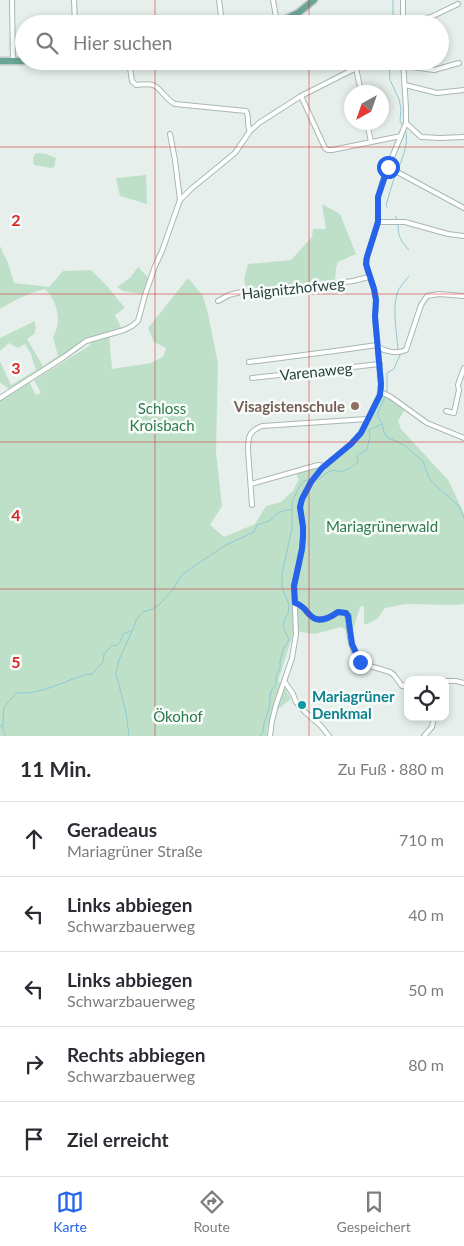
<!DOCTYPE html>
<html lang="de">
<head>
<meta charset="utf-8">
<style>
	body { margin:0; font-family:Lato,sans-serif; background:#f2f2f3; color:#2b2b33 }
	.controls { position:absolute; right:15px; bottom:15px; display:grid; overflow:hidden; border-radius:10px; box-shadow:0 2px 8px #0003 }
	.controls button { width:45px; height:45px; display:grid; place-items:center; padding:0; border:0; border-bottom:1px solid #e1e1e2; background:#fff; color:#2b2b33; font:25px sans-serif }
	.compass { position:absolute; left:344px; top:85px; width:45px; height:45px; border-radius:50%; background:#fff; box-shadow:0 2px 8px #0003; rotate:220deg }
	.stop { position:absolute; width:15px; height:15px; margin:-11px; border:4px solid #2563eb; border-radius:50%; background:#fff }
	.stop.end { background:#2563eb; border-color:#fff; box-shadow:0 1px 5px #0008 }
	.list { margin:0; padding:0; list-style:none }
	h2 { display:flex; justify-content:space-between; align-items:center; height:65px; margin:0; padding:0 20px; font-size:21px }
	h2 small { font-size:16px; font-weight:400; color:#7c7c81 }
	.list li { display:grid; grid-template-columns:32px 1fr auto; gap:15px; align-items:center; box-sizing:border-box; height:75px; padding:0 20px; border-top:1px solid #e1e1e2 }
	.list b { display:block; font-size:19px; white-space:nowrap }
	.list p { margin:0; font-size:16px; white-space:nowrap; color:#7c7c81 }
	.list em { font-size:16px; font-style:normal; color:#7c7c81 }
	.icon { flex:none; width:28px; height:28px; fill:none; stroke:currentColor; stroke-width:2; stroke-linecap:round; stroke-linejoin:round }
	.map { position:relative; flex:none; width:464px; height:736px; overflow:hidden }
	.search { position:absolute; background:#fff; box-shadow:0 2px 8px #0003; left:15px; right:15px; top:15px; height:55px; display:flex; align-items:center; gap:12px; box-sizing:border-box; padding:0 18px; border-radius:28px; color:#7c7c81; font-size:19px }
	.sheet { height:440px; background:#fff }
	nav { display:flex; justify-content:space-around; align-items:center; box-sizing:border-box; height:70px; border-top:1px solid #e1e1e2; background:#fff; font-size:14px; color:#7c7c81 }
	nav a { display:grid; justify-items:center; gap:2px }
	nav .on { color:#2563eb }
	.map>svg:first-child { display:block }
</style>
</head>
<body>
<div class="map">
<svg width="464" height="736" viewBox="0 0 464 736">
	<rect width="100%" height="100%" fill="#e6efeb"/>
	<g fill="#bfe0c8">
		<path d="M 36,153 L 46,154 L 56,158 L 54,167 L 51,168 L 34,165 L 33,158 Z"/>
		<path d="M 146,175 L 147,204 L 120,196 L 116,178 Z"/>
		<path d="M 322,204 L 340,214 L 356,254 L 338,262 L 336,268 L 335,281 L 262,289 L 246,287 L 244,279 L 248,264 L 291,260 L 312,237 L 313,229 L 326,229 Z"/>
		<path d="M 0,246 L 8,263 L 14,283 L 49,287 L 63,271 L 91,270 L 107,286 L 125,308 L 115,315 L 122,329 L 109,334 L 112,369 L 151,363 L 163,357 L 166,348 L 154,342 L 148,328 L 188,278 L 203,296 L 208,314 L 218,363 L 216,452 L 222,506 L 210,525 L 224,537 L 255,524 L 266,506 L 281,502 L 293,491 L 299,479 L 297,476 L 298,472 L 315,467 L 327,467 L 354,446 L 363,435 L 371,417 L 383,394 L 405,409 L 398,421 L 401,429 L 448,480 L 464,513 L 464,604 L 453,605 L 406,604 L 385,608 L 377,619 L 364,625 L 364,606 L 360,607 L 352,633 L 341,627 L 315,634 L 294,631 L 278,681 L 282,683 L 291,699 L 278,709 L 275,719 L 267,728 L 267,736 L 0,736 L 0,400 L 29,382 L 36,395 L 41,393 L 34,380 L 89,346 L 96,337 L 89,337 L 58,360 L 10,390 L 0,382 L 0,361 L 11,385 L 36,370 L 31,354 L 25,344 L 18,348 L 9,343 L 0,351 L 0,338 L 35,321 L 35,324 L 36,328 L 34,334 L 27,339 L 43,366 L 58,356 L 53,337 C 62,322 58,302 45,289 C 28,293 15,300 0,309 Z"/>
		<path d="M 138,267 L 147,276 L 148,278 L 150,278 L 143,294 L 123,291 L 117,287 L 130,278 Z"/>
	</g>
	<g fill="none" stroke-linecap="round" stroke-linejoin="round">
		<g stroke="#8ec9d4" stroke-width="1">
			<path d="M 393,24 L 393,0"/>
			<path d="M 389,61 L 390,80 L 399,99 L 401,109 L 400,121 L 403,126"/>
			<path d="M 387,207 L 386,205 C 389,196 391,187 394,179 C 399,166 411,143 405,129"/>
			<path d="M 395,216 L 398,220"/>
			<path d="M 398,224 C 398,237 401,241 409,250"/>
			<path d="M 398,350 C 397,334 391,303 399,289 C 402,284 406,280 409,276"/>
			<path d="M 400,355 L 394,369 L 387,373 L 387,392 L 378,412 L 378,417 L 382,424 L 384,432 L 387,437 L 404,445 L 423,461 L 429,478 L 435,485 L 458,505 L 464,518"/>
			<path d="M 315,479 L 319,479 C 325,475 331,467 339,472 C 346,471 353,466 358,462 L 357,455 L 367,450 L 370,435 L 369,430 L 382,424"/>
			<path d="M 3,725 L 3,731 L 6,736"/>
			<path d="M 0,727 L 3,723 L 4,707 L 16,693 C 35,695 55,686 73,679 C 81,677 84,674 92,674 L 103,662 L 104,654 L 111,646 L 117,645 L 120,642 L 123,634 L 133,630 L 136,620 L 143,612 L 152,609 L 160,604 L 175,587 L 177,582 L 183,574 L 190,569 L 226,545 L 254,532 L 257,525 L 269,521 L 279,512 L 292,509"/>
			<path d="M 129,736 L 126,712 L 116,674 L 119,660 L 132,631"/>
			<path d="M 260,736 C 264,732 263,730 264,724 C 265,719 268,714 269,708 C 271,700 268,691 276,685 L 276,676 L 280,668 L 280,661 L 284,647 L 289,640 L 283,627 L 285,618 L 288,614 L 289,605 L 282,587 L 282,574 L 292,528 L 292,502 L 299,487 L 304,481 L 311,479"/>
		</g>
		<defs>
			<g id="street">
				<path d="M 12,0 L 13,61"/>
				<path d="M 74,0 L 75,24"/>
				<path d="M 219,0 L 222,24"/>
				<path d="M 273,0 L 277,23"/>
				<path d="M 403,0 L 403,24"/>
				<path d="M 403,20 L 418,20 L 431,17 L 458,4"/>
				<path d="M 129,61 L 132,81 L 136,85 C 141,85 148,83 153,85 C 161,88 165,99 175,104 L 246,111 C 250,117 246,124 250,131"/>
				<path d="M 404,66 L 434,70 L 459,63"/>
				<path d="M 356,68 L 361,92"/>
				<path d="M 405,85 L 437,93 L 464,90"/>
				<path d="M 301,96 L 325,148 L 328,150 L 332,150 L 401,136"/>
				<path d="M 367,122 L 371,142"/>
				<path d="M 406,123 L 421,137 L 440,138 L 464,137"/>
				<path d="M 170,134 L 175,160 L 180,200"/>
				<path d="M 388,167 L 464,208"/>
				<path d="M 378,222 L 405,222 L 448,234 L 464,236"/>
				<path d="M 218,301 L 229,295 L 241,292 L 301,288 L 353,281 L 369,277"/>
				<path d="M 378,347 C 386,352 397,354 406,350 L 421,305 L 427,296 L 439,294 L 464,296"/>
				<path d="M 249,362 L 335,351 L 377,345"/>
				<path d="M 252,378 L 380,364"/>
				<path d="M 381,392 L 391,397 L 427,423 L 464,438"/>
				<path d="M 0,398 L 64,357 L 86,341 L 124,330 L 132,326 L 138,321 L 145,295 L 155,266 L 162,251 L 180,200 L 191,189 L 235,153 L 250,131 L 259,123 L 301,96 L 370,61"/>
				<path d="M 446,411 L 454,413 L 459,390 L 458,385 L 459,382 L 464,368"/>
				<path d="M 251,484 L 318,465 L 325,466"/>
				<path d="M 252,505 L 248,450 C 248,437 249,431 262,426 L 367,419"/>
				<path d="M 295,603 C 305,606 304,610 311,616 C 319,624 331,617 338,612 L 346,613 L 349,616 C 348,631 350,654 363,664 L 390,672 L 394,675 L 402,686 L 408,685"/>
				<path d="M 284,681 L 293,694 L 296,702 L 305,712 L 321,726 L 329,736"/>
				<path d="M 445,681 L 456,681 L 464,683"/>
				<path d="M 270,736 L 272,721 L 276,705 L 292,658 L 296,634 L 294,586 L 302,549 L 303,536 L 303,527 L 300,507 L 302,499 L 311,482 L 322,468 L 351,444 L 361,433 L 381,392 L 381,384 L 375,317 L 376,300 L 374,289 L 367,269 L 366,260 L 378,222 L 378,197 L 384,177 L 406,123 L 406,108 L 403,61"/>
				<path d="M 424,736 L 432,727 L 434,717"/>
			</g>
			<g id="primary">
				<path d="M 275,24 L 298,13 L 314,0"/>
				<path d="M 0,61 L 24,61"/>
			</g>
		</defs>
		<use href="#street" stroke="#a8b8b2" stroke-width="6"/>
		<use href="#primary" stroke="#c2cac8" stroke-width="9"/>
		<use href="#street" stroke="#fff" stroke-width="4"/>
		<use href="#primary" stroke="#6aa596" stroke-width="6"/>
	</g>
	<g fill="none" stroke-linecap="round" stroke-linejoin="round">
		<path stroke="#2563eb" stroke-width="6" d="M 360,662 L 352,644 L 348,616 L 346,613 L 338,612 C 331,617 319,624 311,616 C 304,610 305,606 295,603 L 294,586 L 302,549 L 303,536 L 303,527 L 300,507 L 302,499 L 311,482 L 322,468 L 351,444 L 361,433 L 380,395 L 381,384 L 375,317 L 376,300 L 374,289 L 366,264 L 367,257 L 378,222 L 378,197 L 388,167"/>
	</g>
	<path fill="none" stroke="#d62828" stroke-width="1" stroke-opacity="0.55" d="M 155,0 L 155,24M 309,0 L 309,24M 155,61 L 155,736M 309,61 L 309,736M 0,147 L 464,147M 0,294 L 464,294M 0,442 L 464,442M 0,589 L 464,589"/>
	<circle fill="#8d6e63" stroke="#f7fbf9" stroke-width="2" cx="355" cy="406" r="5"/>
	<circle fill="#0f9aa8" stroke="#f7fbf9" stroke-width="2" cx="302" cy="705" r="5"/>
	<g text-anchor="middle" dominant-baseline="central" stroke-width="5" stroke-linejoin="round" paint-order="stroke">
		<g font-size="15" fill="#24423a" stroke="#f7fbf9">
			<text transform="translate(293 288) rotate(-6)">Haignitzhofweg</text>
			<text transform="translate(316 371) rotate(-6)">Varenaweg</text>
		</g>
		<g font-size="15" font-weight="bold" fill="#785e54" stroke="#f7fbf9" text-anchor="end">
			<text x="345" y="406">Visagistenschule</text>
		</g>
		<g font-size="15" fill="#2d7a4b" stroke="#f7fbf9">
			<text x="162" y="408">Schloss<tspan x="162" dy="17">Kroisbach</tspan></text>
			<text x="382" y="526">Mariagrünerwald</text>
			<text x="178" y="716">Ökohof</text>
		</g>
		<g font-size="15" font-weight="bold" fill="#0d838f" stroke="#f7fbf9" text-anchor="start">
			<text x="312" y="696">Mariagrüner<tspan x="312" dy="17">Denkmal</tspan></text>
		</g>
	</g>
	<g font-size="16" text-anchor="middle" font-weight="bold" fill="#d62828" stroke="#f7fbf9" stroke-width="5" stroke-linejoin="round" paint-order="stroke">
		<text x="16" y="226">2</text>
		<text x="16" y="374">3</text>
		<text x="16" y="521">4</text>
		<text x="16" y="668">5</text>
	</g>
</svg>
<div class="controls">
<button><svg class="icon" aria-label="locate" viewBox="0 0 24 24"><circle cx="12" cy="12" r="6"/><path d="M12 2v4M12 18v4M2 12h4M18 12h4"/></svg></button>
</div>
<svg class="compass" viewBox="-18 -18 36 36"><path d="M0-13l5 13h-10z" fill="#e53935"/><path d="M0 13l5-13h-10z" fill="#7c7c81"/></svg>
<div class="stop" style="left:388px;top:167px"></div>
<div class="stop end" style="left:360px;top:662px"></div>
<div class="search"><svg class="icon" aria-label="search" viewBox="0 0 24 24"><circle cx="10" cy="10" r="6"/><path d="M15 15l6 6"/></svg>Hier suchen</div>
</div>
<section class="sheet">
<h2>11 Min.<small>Zu Fuß · 880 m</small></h2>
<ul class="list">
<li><svg class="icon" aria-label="ahead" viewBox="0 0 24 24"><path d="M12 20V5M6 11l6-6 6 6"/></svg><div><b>Geradeaus</b><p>Mariagrüner Straße</p></div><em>710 m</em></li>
<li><svg class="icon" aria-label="left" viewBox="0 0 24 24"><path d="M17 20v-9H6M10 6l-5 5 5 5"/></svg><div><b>Links abbiegen</b><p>Schwarzbauerweg</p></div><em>40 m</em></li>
<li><svg class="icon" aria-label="left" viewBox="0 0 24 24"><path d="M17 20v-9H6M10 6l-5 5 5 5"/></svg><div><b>Links abbiegen</b><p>Schwarzbauerweg</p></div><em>50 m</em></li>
<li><svg class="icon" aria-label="right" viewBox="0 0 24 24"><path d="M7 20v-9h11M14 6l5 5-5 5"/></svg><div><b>Rechts abbiegen</b><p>Schwarzbauerweg</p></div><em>80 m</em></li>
<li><svg class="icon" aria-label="arrive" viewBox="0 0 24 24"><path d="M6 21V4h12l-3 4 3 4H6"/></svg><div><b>Ziel erreicht</b></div></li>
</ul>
</section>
<nav>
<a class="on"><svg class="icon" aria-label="map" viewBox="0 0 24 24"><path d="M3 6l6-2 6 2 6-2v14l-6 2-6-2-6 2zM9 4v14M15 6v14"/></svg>Karte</a>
<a><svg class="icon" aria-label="directions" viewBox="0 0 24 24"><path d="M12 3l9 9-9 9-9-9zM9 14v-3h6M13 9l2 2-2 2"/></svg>Route</a>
<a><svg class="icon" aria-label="saved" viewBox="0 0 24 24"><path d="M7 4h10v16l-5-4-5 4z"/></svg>Gespeichert</a>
</nav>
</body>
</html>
